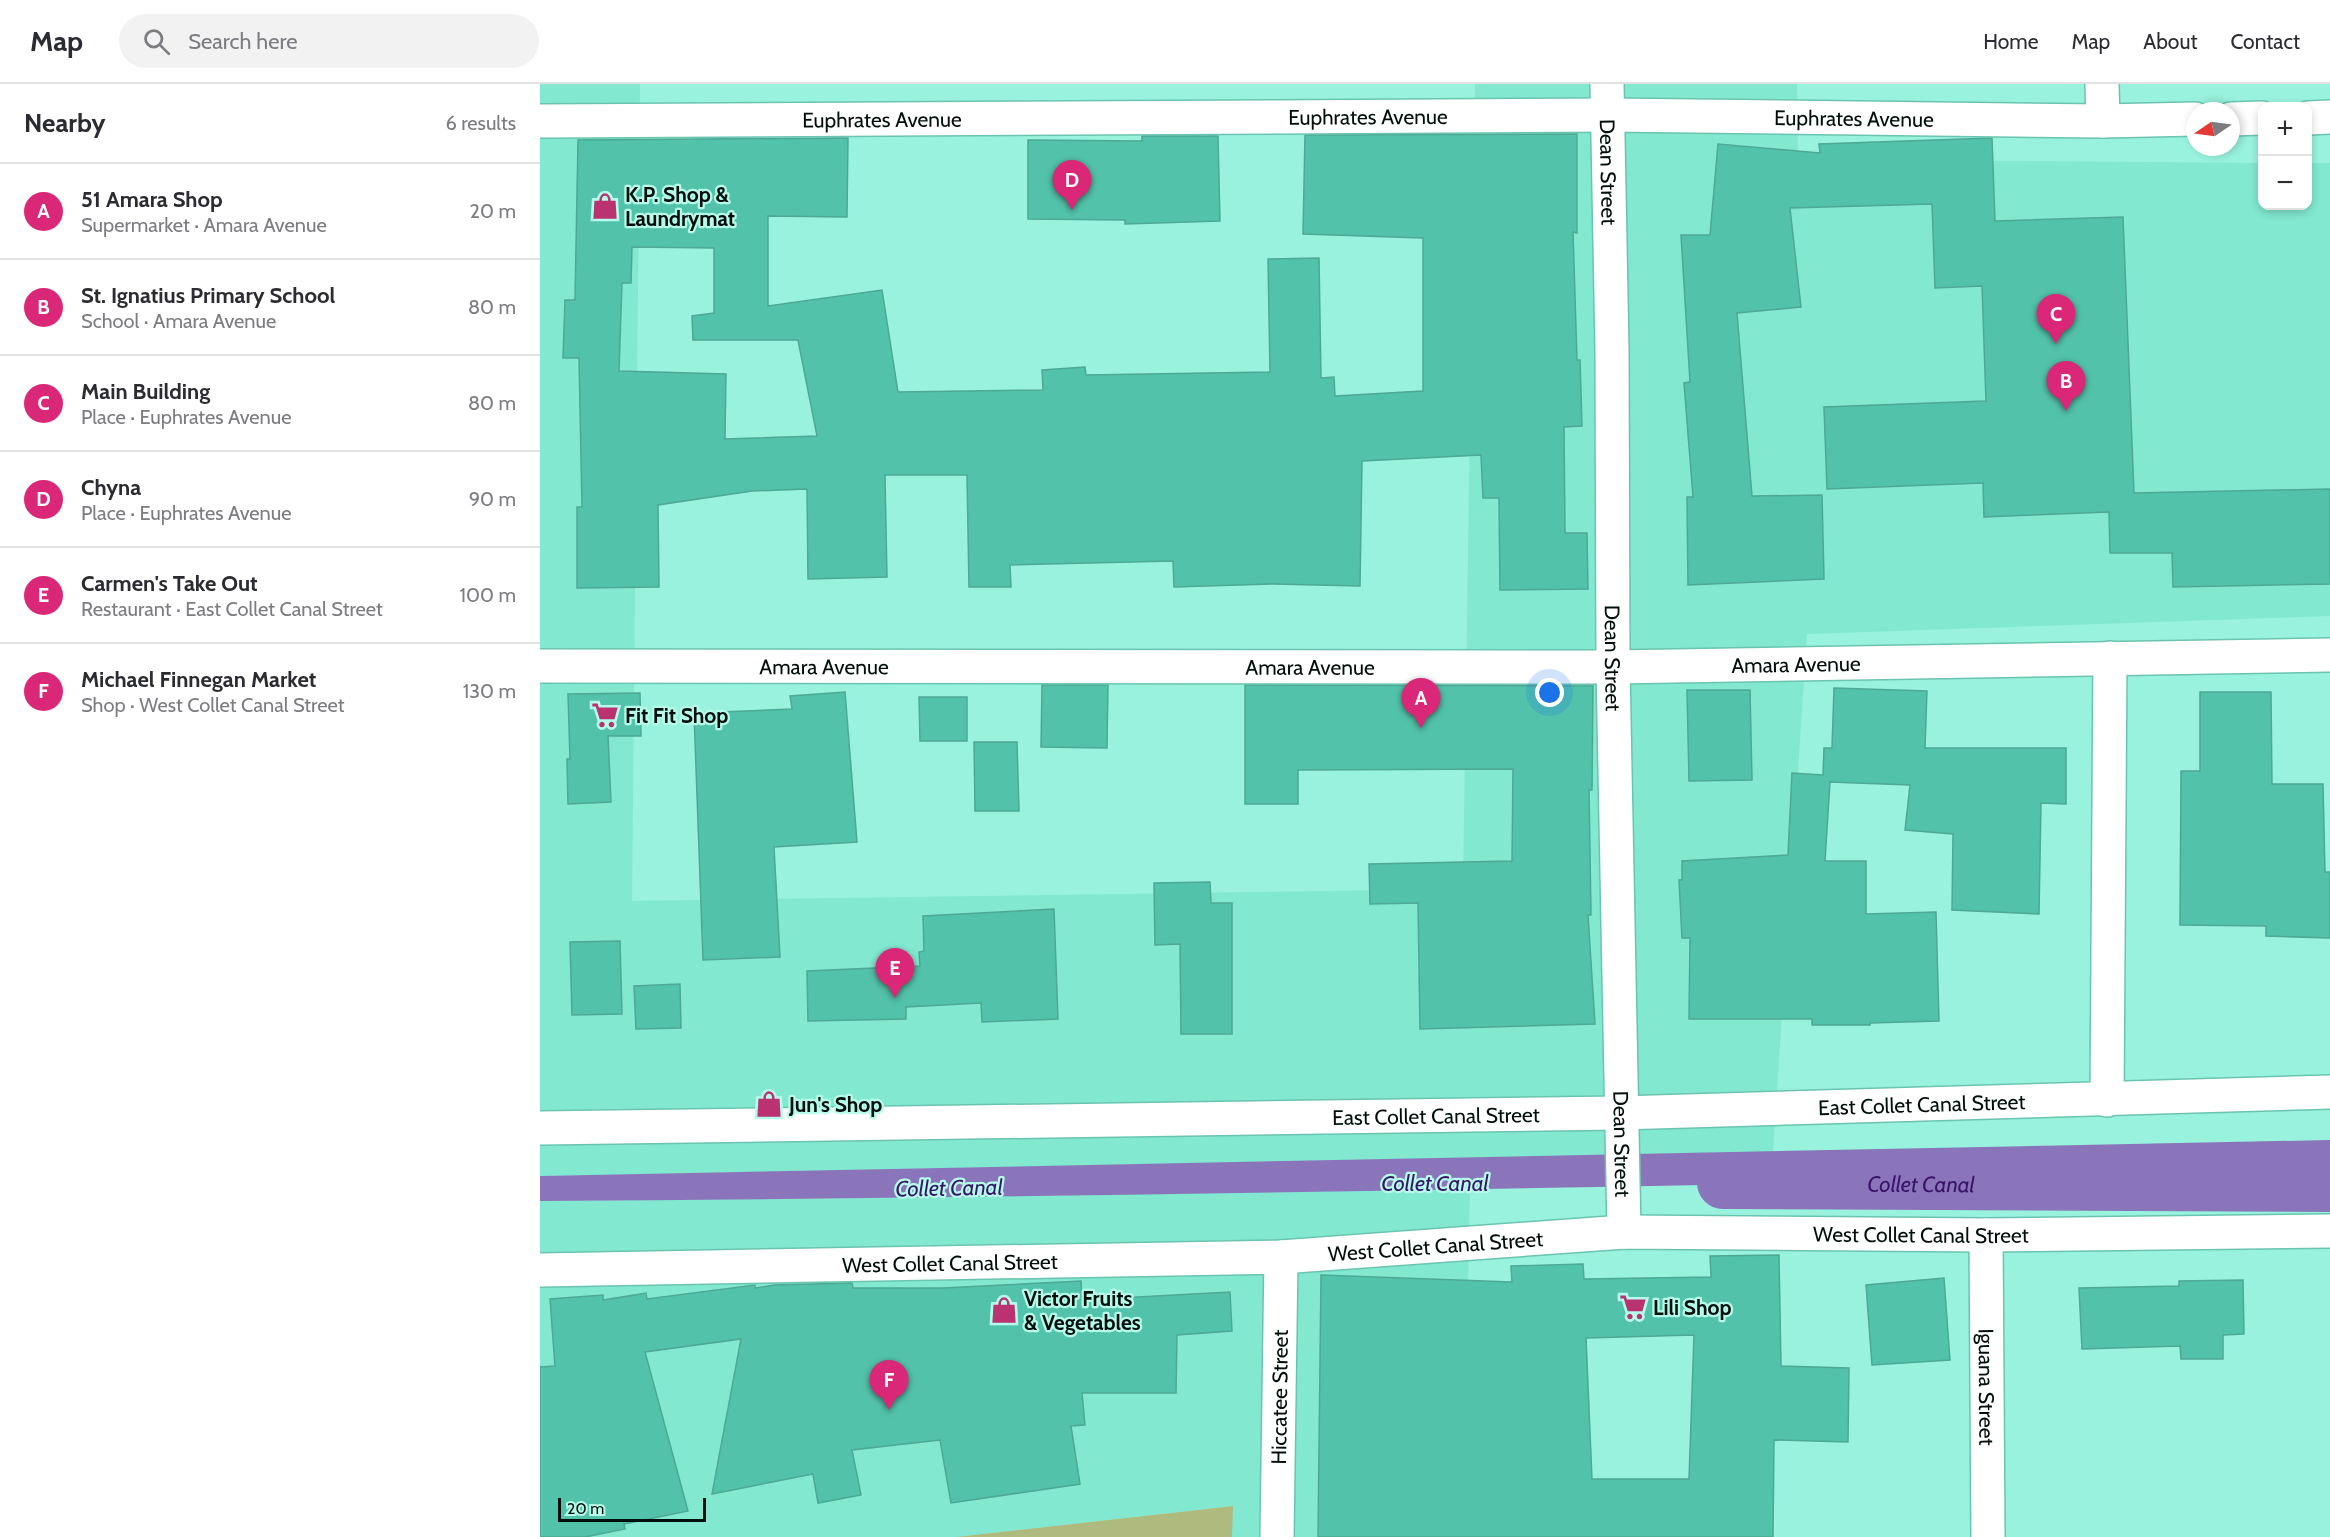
<!DOCTYPE html>
<html lang="en">
<head>
<meta charset="utf-8">
<style>
	body { margin:0; font-family:Cabin,sans-serif; background:#f2f2f3; color:#2b2b33 }
	.controls { position:absolute; right:18px; top:18px; display:grid; overflow:hidden; border-radius:12px; box-shadow:0 3px 9px #0003 }
	.controls button { width:54px; height:54px; display:grid; place-items:center; padding:0; border:0; border-bottom:2px solid #e1e1e2; background:#fff; color:#2b2b33; font:30px sans-serif }
	.compass { position:absolute; left:1646px; top:18px; width:54px; height:54px; border-radius:50%; background:#fff; box-shadow:0 3px 9px #0003; rotate:257deg }
	.scale { position:absolute; left:18px; bottom:15px; width:148px; box-sizing:border-box; padding-left:6px; border:3px solid #000f0b; border-top:0; font-size:16px; line-height:21px; white-space:nowrap; color:#000f0b; -webkit-text-stroke:4px #b6fcea; paint-order:stroke }
	.you { position:absolute; left:1010px; top:609px; width:21px; height:21px; margin:-15px; border:4px solid #fff; border-radius:50%; background:#1a73e8; box-shadow:0 0 0 9px #1a73e833 }
	.badge { display:grid; place-items:center; width:39px; height:39px; border-radius:50%; background:#db2777; color:#fff; font-size:20px; font-weight:700 }
	.pin { position:absolute; translate:-50% -50px; filter:drop-shadow(0 2px 3px #0008) }
	.pin::after { content:''; position:absolute; top:32px; width:21px; height:18px; background:inherit; clip-path:polygon(0 0,100% 0,50% 100%) }
	.list { margin:0; padding:0; list-style:none }
	h2 { display:flex; justify-content:space-between; align-items:center; height:78px; margin:0; padding:0 24px; font-size:26px }
	h2 small { font-size:20px; font-weight:400; color:#7c7c81 }
	.list li { display:grid; grid-template-columns:39px 1fr auto; gap:18px; align-items:center; box-sizing:border-box; height:96px; padding:0 24px; border-top:2px solid #e1e1e2 }
	.list b { display:block; font-size:22px; white-space:nowrap }
	.list p { margin:0; font-size:20px; white-space:nowrap; color:#7c7c81 }
	.list em { font-size:20px; font-style:normal; color:#7c7c81 }
	.icon { flex:none; width:33px; height:33px; fill:none; stroke:currentColor; stroke-width:2; stroke-linecap:round; stroke-linejoin:round }
	.map { position:relative; flex:none; width:1790px; height:1453px; overflow:hidden }
	header { display:flex; align-items:center; gap:36px; box-sizing:border-box; height:84px; padding:0 30px; background:#fff; border-bottom:2px solid #e1e1e2 }
	header strong { font-size:28px }
	nav { display:flex; gap:33px; margin-inline-start:auto; font-size:21px }
	.search { width:420px; height:54px; background:#f2f2f3; display:flex; align-items:center; gap:15px; box-sizing:border-box; padding:0 21px; border-radius:33px; color:#7c7c81; font-size:22px }
	main { display:flex }
	aside { flex:1; background:#fff }
	.map>svg:first-child { display:block }
</style>
</head>
<body>
<header>
<strong>Map</strong>
<div class="search"><svg class="icon" aria-label="search" viewBox="0 0 24 24"><circle cx="10" cy="10" r="6"/><path d="M15 15l6 6"/></svg>Search here</div>
<nav><a>Home</a><a>Map</a><a>About</a><a>Contact</a></nav>
</header>
<main>
<aside>
<h2>Nearby<small>6 results</small></h2>
<ul class="list">
<li><span class="badge">A</span><div><b>51 Amara Shop</b><p>Supermarket · Amara Avenue</p></div><em>20 m</em></li>
<li><span class="badge">B</span><div><b>St. Ignatius Primary School</b><p>School · Amara Avenue</p></div><em>80 m</em></li>
<li><span class="badge">C</span><div><b>Main Building</b><p>Place · Euphrates Avenue</p></div><em>80 m</em></li>
<li><span class="badge">D</span><div><b>Chyna</b><p>Place · Euphrates Avenue</p></div><em>90 m</em></li>
<li><span class="badge">E</span><div><b>Carmen's Take Out</b><p>Restaurant · East Collet Canal Street</p></div><em>100 m</em></li>
<li><span class="badge">F</span><div><b>Michael Finnegan Market</b><p>Shop · West Collet Canal Street</p></div><em>130 m</em></li>
</ul>
</aside>
<div class="map">
<svg width="1790" height="1453" viewBox="0 0 1790 1453">
	<rect width="100%" height="100%" fill="#98f2dd"/>
	<g fill="#82e8d0">
		<path d="M 0,0 L 100,0 L 92,817 L 923,805 L 935,0 L 1257,0 L 1258,75 L 1722,79 L 1722,122 L 1768,122 L 1768,79 L 1790,79 L 1790,532 L 1267,550 L 1233,1068 L 0,1092 Z"/>
		<path d="M 930,1105 L 923,1453 L 692,1453 L 692,1422 L 416,1453 L 0,1453 L 0,1117 L 339,1114 Z"/>
	</g>
	<path fill="#afbb7e" d="M 693,1422 L 692,1453 L 416,1453 Z"/>
	<path fill="#8a75bb" d="M 1790,1056 L 1790,1088 C 1193,1101 597,1113 0,1117 L 0,1092 Z"/>
	<g fill="none" stroke-linecap="round" stroke-linejoin="round">
		<path stroke="#8a75bb" stroke-width="52" id="s1" d="M 1183,1099 L 1790,1102"/>
	</g>
	<g fill="#53c2aa" stroke="#4da894" stroke-width="1.5" fill-rule="evenodd">
		<path d="M 1037,50 L 1037,149 L 1033,148 L 1037,276 L 1040,276 L 1042,342 L 1024,343 L 1025,449 L 1047,449 L 1048,505 L 960,506 L 959,414 L 943,414 L 941,371 L 822,377 L 820,502 L 734,500 L 634,503 L 633,477 L 470,481 L 471,503 L 429,503 L 427,391 L 345,391 L 347,493 L 268,495 L 267,405 L 212,407 L 118,421 L 119,503 L 37,504 L 37,423 L 42,423 L 39,274 L 23,274 L 25,216 L 35,216 L 38,56 L 308,54 L 307,133 L 228,132 L 228,222 L 342,206 L 358,308 L 503,306 L 502,286 L 545,283 L 546,291 L 730,288 L 728,175 L 779,174 L 781,294 L 794,293 L 795,312 L 883,307 L 883,154 L 763,150 L 765,51 ZM 92,163 L 174,164 L 174,229 L 152,232 L 153,256 L 258,256 L 277,352 L 185,355 L 186,290 L 79,287 L 82,199 L 91,199 Z"/>
		<path d="M 602,52 L 678,52 L 680,137 L 585,140 L 585,136 L 488,135 L 488,56 L 602,57 Z"/>
		<path d="M 1452,54 L 1455,137 L 1583,133 L 1594,409 L 1790,405 L 1790,500 L 1633,503 L 1632,469 L 1570,469 L 1569,428 L 1444,433 L 1443,399 L 1287,405 L 1284,323 L 1446,317 L 1442,202 L 1395,204 L 1392,120 L 1250,124 L 1261,223 L 1197,229 L 1212,412 L 1282,411 L 1284,495 L 1148,501 L 1147,413 L 1153,413 L 1144,299 L 1150,298 L 1141,151 L 1170,151 L 1178,60 L 1280,69 L 1279,60 Z"/>
		<path d="M 502,601 L 568,601 L 567,664 L 501,663 Z"/>
		<path d="M 705,601 L 1053,602 L 1052,706 L 1049,706 L 1051,831 L 1048,831 L 1055,940 L 880,945 L 878,819 L 830,820 L 829,780 L 972,777 L 973,685 L 758,686 L 758,720 L 705,720 Z"/>
		<path d="M 1294,604 L 1387,607 L 1385,664 L 1526,664 L 1526,720 L 1501,719 L 1499,830 L 1412,826 L 1413,750 L 1365,746 L 1370,701 L 1290,698 L 1285,777 L 1326,777 L 1326,830 L 1396,828 L 1399,937 L 1330,939 L 1330,941 L 1272,941 L 1272,935 L 1149,935 L 1150,854 L 1142,854 L 1139,796 L 1142,796 L 1142,777 L 1248,771 L 1252,689 L 1283,691 L 1284,664 L 1292,664 Z"/>
		<path d="M 1147,606 L 1210,606 L 1212,696 L 1149,697 Z"/>
		<path d="M 305,608 L 317,758 L 234,763 L 240,873 L 163,876 L 154,629 L 252,625 L 250,612 Z"/>
		<path d="M 1660,608 L 1731,608 L 1732,700 L 1783,700 L 1785,788 L 1790,788 L 1790,854 L 1726,852 L 1726,842 L 1640,841 L 1641,687 L 1660,687 Z"/>
		<path d="M 100,609 L 101,652 L 68,652 L 71,718 L 28,720 L 27,675 L 30,675 L 28,610 Z"/>
		<path d="M 379,613 L 427,613 L 427,657 L 380,657 Z"/>
		<path d="M 434,658 L 477,658 L 479,727 L 435,727 Z"/>
		<path d="M 670,798 L 671,819 L 692,819 L 692,950 L 641,950 L 640,860 L 615,861 L 614,799 Z"/>
		<path d="M 514,825 L 518,935 L 442,938 L 441,919 L 366,923 L 366,935 L 268,937 L 267,887 L 380,882 L 379,868 L 384,867 L 383,832 Z"/>
		<path d="M 80,857 L 82,930 L 32,931 L 30,858 Z"/>
		<path d="M 140,900 L 141,944 L 96,945 L 94,902 Z"/>
		<path d="M 1239,1171 L 1241,1282 L 1309,1284 L 1308,1358 L 1234,1356 L 1233,1453 L 778,1453 L 781,1191 L 972,1198 L 971,1182 L 1043,1180 L 1044,1195 L 1171,1193 L 1170,1172 ZM 1154,1251 L 1149,1395 L 1052,1395 L 1046,1254 Z"/>
		<path d="M 1404,1194 L 1410,1276 L 1332,1281 L 1326,1201 Z"/>
		<path d="M 1703,1196 L 1704,1250 L 1683,1251 L 1683,1275 L 1641,1275 L 1640,1262 L 1542,1265 L 1539,1204 L 1639,1202 L 1639,1197 Z"/>
		<path d="M 541,1197 L 542,1216 L 690,1208 L 692,1247 L 637,1251 L 636,1309 L 542,1309 L 545,1341 L 531,1342 L 540,1400 L 411,1419 L 400,1356 L 312,1366 L 321,1411 L 278,1419 L 273,1390 L 172,1410 L 201,1255 L 105,1268 L 148,1427 L 84,1440 L 85,1445 L 45,1453 L 0,1453 L 0,1283 L 15,1282 L 10,1215 L 63,1211 L 63,1216 L 106,1209 L 107,1215 L 215,1201 L 215,1204 L 235,1201 L 312,1199 L 313,1204 L 403,1204 Z"/>
	</g>
	<g fill="none" stroke-linecap="round" stroke-linejoin="round">
		<defs>
			<g id="minor">
				<path id="s2" d="M 1067,0 L 1072,265 L 1073,583 L 1084,1148"/>
				<path d="M 1562,0 L 1563,37"/>
				<path d="M 1768,34 L 1790,33"/>
				<path d="M 1691,35 L 1722,34"/>
				<path id="s3" d="M 0,37 L 1068,31 L 1563,37 L 1655,35"/>
				<path id="s4" d="M 0,582 L 1073,583 L 1790,571"/>
				<path d="M 1567,1016 L 1570,574"/>
				<path id="s5" d="M 0,1044 L 1080,1029 L 1790,1008"/>
				<path id="s6" d="M 1446,1151 L 1448,1453"/>
				<path id="s7" d="M 0,1186 L 741,1173 L 1084,1148 L 1446,1151 L 1790,1147"/>
				<path id="s8" d="M 737,1453 L 741,1173"/>
			</g>
		</defs>
		<use href="#minor" stroke="#6ac4af" stroke-width="36"/>
		<use href="#minor" stroke="#fff" stroke-width="33"/>
	</g>
	<defs>
		<symbol id="shop-bare" viewBox="-9 -9 18 18"><path d="M-5-2.5h2.3a2.7 3.5 0 0 1 5.4 0H5L5.5 6h-11ZM-1.5-2.5h3a1.5 2.3 0 0 0-3 0Z" fill="#ba3270" stroke="#b6fcea" stroke-width="2.5" paint-order="stroke"/></symbol>
		<symbol id="supermarket-bare" viewBox="-9 -9 18 18"><path d="M-6-5.5h2.5l.6 2H6L4.5 2H-2.5L-4.4-4H-6ZM-1.5 3.2a1.3 1.3 0 1 0 .1 0ZM3 3.2a1.3 1.3 0 1 0 .1 0Z" fill="#ba3270" stroke="#b6fcea" stroke-width="2.5" paint-order="stroke"/></symbol>
	</defs>
	<g fill-rule="evenodd">
		<use href="#shop-bare" x="46" y="103" width="38" height="38"/>
		<use href="#supermarket-bare" x="46" y="612" width="38" height="38"/>
		<use href="#shop-bare" x="210" y="1001" width="38" height="38"/>
		<use href="#supermarket-bare" x="1074" y="1204" width="38" height="38"/>
		<use href="#shop-bare" x="445" y="1207" width="38" height="38"/>
	</g>
	<g text-anchor="middle" dominant-baseline="central" stroke-width="4.5" stroke-linejoin="round" paint-order="stroke">
		<g font-size="21" fill="#000f0b" stroke="#b6fcea">
			<text stroke="none"><textPath href="#s3" startOffset="828">Euphrates Avenue</textPath></text>
			<text stroke="none"><textPath href="#s3" startOffset="1314">Euphrates Avenue</textPath></text>
			<text stroke="none"><textPath href="#s3" startOffset="342">Euphrates Avenue</textPath></text>
			<text stroke="none"><textPath href="#s2" startOffset="88">Dean Street</textPath></text>
			<text stroke="none"><textPath href="#s2" startOffset="574">Dean Street</textPath></text>
			<text stroke="none"><textPath href="#s4" startOffset="1256">Amara Avenue</textPath></text>
			<text stroke="none"><textPath href="#s4" startOffset="284">Amara Avenue</textPath></text>
			<text stroke="none"><textPath href="#s4" startOffset="770">Amara Avenue</textPath></text>
			<text stroke="none"><textPath href="#s5" startOffset="1382">East Collet Canal Street</textPath></text>
			<text stroke="none"><textPath href="#s5" startOffset="896">East Collet Canal Street</textPath></text>
			<text stroke="none"><textPath href="#s2" startOffset="1060">Dean Street</textPath></text>
			<text stroke="none"><textPath href="#s7" startOffset="1382">West Collet Canal Street</textPath></text>
			<text stroke="none"><textPath href="#s7" startOffset="896">West Collet Canal Street</textPath></text>
			<text stroke="none"><textPath href="#s7" startOffset="410">West Collet Canal Street</textPath></text>
			<text stroke="none"><textPath href="#s6" startOffset="152">Iguana Street</textPath></text>
			<text stroke="none"><textPath href="#s8" startOffset="140">Hiccatee Street</textPath></text>
		</g>
		<g font-size="21" font-weight="bold" fill="#000f0b" stroke="#b6fcea" text-anchor="start">
			<text x="85" y="110">K.P. Shop &amp;<tspan x="85" dy="24">Laundrymat</tspan></text>
			<text x="85" y="631">Fit Fit Shop</text>
			<text x="249" y="1020">Jun's Shop</text>
			<text x="484" y="1214">Victor Fruits<tspan x="484" dy="24">&amp; Vegetables</tspan></text>
			<text x="1113" y="1223">Lili Shop</text>
		</g>
		<g font-size="22" font-style="italic" fill="#391369" stroke="#b6fcea">
			<text x="895" y="1099">Collet Canal</text>
			<text stroke="none"><textPath href="#s1" startOffset="198">Collet Canal</textPath></text>
			<text transform="translate(409 1104) rotate(-1)">Collet Canal</text>
		</g>
	</g>
</svg>
<div class="controls">
<button>+</button>
<button>−</button>
</div>
<svg class="compass" viewBox="-18 -18 36 36"><path d="M0-13l5 13h-10z" fill="#e53935"/><path d="M0 13l5-13h-10z" fill="#7c7c81"/></svg>
<div class="scale">20 m</div>
<div class="you"></div>
<div class="pin badge" style="left:881px;top:644px">A</div>
<div class="pin badge" style="left:1526px;top:327px">B</div>
<div class="pin badge" style="left:1516px;top:260px">C</div>
<div class="pin badge" style="left:532px;top:126px">D</div>
<div class="pin badge" style="left:355px;top:914px">E</div>
<div class="pin badge" style="left:349px;top:1326px">F</div>
</div>
</main>
</body>
</html>
